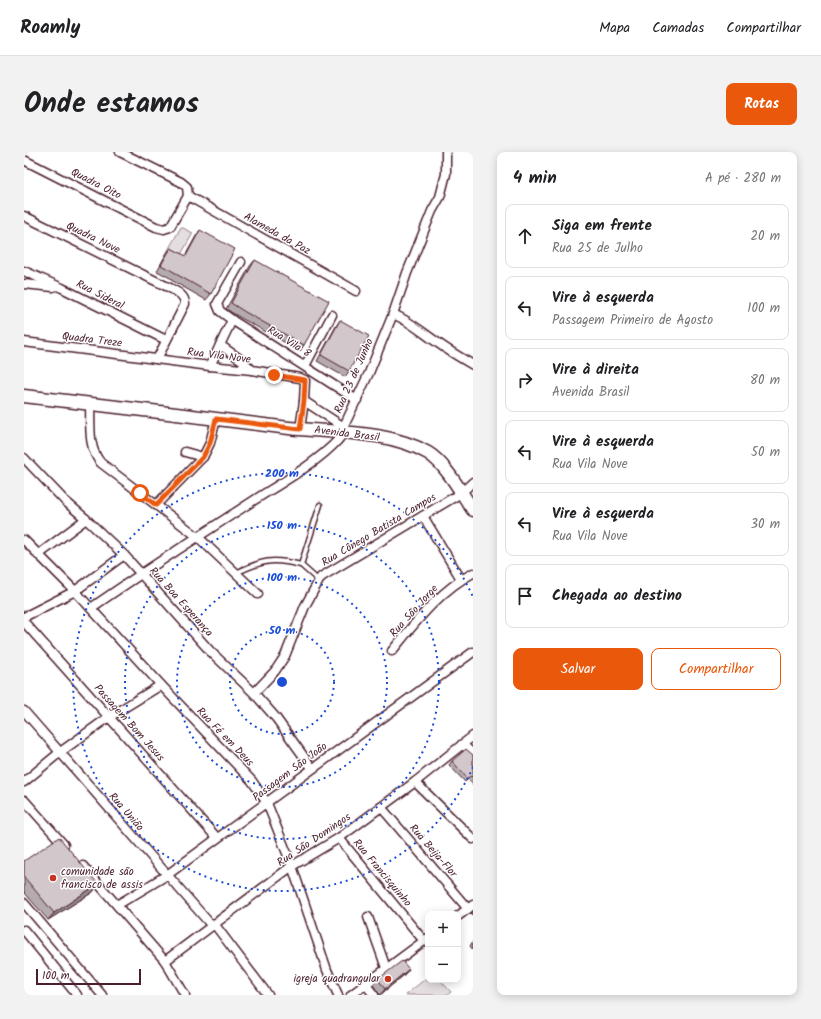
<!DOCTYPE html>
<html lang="pt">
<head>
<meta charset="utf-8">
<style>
	body { margin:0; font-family:Kalam,sans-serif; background:#f2f2f2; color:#202124 }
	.controls { position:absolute; right:12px; bottom:12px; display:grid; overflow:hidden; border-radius:8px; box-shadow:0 2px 10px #0003 }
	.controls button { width:36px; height:36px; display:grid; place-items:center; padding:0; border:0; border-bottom:1px solid #e0e0e0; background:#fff; color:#202124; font:20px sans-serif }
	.scale { position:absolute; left:12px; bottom:10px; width:105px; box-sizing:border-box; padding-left:4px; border:2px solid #4a1f2b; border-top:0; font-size:11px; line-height:14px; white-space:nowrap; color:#4a1f2b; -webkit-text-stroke:3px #fff; paint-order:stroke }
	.stop { position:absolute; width:12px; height:12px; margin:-9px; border:3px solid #ea580c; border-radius:50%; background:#fff }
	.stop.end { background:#ea580c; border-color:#fff; box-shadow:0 1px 4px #0008 }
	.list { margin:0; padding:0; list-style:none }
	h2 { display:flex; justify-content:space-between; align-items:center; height:52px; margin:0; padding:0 16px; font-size:17px }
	h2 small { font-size:13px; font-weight:400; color:#757577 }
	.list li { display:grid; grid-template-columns:26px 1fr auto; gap:12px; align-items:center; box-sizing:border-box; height:64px; margin:0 8px 8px; padding:0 8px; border:1px solid #e0e0e0; border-radius:8px }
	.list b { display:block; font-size:15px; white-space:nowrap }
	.list p { margin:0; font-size:13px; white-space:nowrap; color:#757577 }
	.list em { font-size:13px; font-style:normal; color:#757577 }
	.actions { display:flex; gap:8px; padding:12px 16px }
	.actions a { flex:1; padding:9px 0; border:1px solid #ea580c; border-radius:8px; text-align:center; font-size:14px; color:#ea580c }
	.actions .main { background:#ea580c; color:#fff }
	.icon { flex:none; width:22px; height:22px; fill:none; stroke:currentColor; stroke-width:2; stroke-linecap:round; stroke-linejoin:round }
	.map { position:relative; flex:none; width:449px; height:843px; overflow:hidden; border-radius:8px }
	header { display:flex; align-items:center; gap:24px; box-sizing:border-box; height:56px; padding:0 20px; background:#fff; border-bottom:1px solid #e0e0e0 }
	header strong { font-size:19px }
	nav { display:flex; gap:22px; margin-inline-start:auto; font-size:14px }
	.intro { display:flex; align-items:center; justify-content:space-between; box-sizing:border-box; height:96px; padding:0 24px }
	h1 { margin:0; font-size:28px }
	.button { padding:10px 18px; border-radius:8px; background:#ea580c; color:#fff; font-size:14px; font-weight:700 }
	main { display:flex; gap:24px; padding:0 24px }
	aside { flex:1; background:#fff; border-radius:8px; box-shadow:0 2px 10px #0003 }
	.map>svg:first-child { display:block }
</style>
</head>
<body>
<header>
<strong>Roamly</strong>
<nav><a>Mapa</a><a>Camadas</a><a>Compartilhar</a></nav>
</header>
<div class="intro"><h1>Onde estamos</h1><a class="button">Rotas</a></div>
<main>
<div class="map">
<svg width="449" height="843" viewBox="0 0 449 843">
	<rect width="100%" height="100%" fill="#fff"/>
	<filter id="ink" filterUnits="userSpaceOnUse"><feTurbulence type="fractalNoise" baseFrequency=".025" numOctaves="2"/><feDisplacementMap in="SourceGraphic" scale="8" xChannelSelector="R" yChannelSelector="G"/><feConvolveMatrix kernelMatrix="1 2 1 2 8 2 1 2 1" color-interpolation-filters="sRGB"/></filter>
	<g filter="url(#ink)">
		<g fill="#e5dee0" stroke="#987e86">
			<path d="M 157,75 L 169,81 L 155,106 L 143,100 Z"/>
			<path d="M 404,825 L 404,828 L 416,828 L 427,840 L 423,843 L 381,843 Z"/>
		</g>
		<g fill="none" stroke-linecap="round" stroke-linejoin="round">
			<defs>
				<g id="lane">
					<path d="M 212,421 C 239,408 248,406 277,413"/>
					<path d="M 295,429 L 277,413 L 296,353"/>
				</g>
				<g id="street">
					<path d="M 0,8 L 132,75 L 140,77 L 146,75 L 164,44 L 163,35 L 157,30 L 96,0"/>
					<path d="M 164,44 L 332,139"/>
					<path d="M 0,64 L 146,136 C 153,140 161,143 161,152 L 133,207"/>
					<path d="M 0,119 L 38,136 L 142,188"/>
					<path d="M 0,132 L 29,135"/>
					<path d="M 369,162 C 386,169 399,181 414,191 C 425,199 437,206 449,213"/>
					<path d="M 208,168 L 196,159 L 193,152 L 217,110"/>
					<path d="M 0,190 L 186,214 L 228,218 L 276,226 L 281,228 L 280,249 L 320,275"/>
					<path d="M 196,193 L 219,209 L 228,218"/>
					<path d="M 186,214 L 208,168 L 333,248"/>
					<path d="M 281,214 L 308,163"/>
					<path d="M 66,251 C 67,271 63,296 77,311 L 174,385 L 234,442"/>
					<path d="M 276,277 L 280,249"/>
					<path d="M 161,300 L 179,305"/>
					<path d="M 0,306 L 41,349 L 62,367 L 100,403 L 186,499 L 230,541 L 252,566 L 288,616"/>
					<path d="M 132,353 L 179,305 L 186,291 L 192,267"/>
					<path d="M 399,364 L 437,427"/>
					<path d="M 0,388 L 51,439 L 137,533 L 228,629 L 243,651 L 268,714 L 303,818 L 314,843"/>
					<path d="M 14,403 L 62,367"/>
					<path d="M 67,456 C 121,418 177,383 232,347 C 257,331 294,310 314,288 C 319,283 319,279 321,272 L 345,221 L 369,162 L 383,121 L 408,59 L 416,45 L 422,22 L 422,0"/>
					<path d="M 0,465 L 51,439 L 100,403"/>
					<path d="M 0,470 L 193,686"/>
					<path d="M 368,499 C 392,470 415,439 449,421"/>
					<path d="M 230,541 L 251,519 L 261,504 L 281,454 L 297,425 L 437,341 L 449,330"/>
					<path d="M 0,559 L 188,774"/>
					<path d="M 438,592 L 449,602"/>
					<path d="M 0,630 L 35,601 L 85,565 L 137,533"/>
					<path d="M 391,630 L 449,687"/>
					<path d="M 0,648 L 40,693"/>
					<path d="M 357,655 L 444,757"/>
					<path d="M 315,686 L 400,789"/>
					<path d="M 59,714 L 141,809 L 161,843"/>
					<path d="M 0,751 L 78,843"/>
					<path d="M 93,753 L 143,723 L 449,500"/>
					<path d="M 434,764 L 449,753"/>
					<path d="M 344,765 L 362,816"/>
					<path d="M 191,773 L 244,843"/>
					<path d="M 0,778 L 53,843"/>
					<path d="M 141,809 L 268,714 L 315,686 L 391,630 L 449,584"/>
					<path d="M 342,833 L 350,843"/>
					<path d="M 327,843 L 404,786"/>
				</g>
				<path id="secondary" d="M 0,244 C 88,254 177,265 265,276 C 310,281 364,278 404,301 C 421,311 438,342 449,358"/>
			</defs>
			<use href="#lane" stroke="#4a1f2b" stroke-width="7"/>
			<use href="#street" stroke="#4a1f2b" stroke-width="11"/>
			<use href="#secondary" stroke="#4a1f2b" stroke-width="15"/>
			<use href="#lane" stroke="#fff" stroke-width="4"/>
			<use href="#street" stroke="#fff" stroke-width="8"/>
			<use href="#secondary" stroke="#fff" stroke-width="12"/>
		</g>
		<g fill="#b5abaf" stroke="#4a1f2b">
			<path d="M 176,78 L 187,142 L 182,148 L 147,128 L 148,127 L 133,119 L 142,102 L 147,96 L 161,104 L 172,84 Z"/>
			<path d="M 231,108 L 280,193 L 276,199 L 217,166 L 202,157 L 226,114 Z"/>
			<path d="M 316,168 L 325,219 L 321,225 L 293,209 L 312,174 Z"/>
			<path d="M 449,603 L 449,633 L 444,627 L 441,630 L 425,613 L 428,609 Z"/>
			<path d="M 0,709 L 74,732 L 69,740 L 24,768 L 0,740 Z"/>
			<path d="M 449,759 L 449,764 L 447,762 Z"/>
			<path d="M 449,789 L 449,798 L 446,794 Z"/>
			<path d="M 385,817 L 380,823 L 356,843 L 349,833 L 354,827 Z"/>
		</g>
		<g fill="#938b8e" stroke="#4a1f2b">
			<path d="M 74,732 L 69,740 L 24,768 L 30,761 Z"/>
			<path d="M 385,817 L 380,823 L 356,843 L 361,837 Z"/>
		</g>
		<g fill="#d2c7cb" stroke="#4a1f2b">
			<path d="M 176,78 L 211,97 L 187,142 L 152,122 L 152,121 L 137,113 L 147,96 L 162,104 Z"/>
			<path d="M 231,108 L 305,149 L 280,193 L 221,160 L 207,151 Z"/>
			<path d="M 316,168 L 345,184 L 325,219 L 297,203 Z"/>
			<path d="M 442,597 L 449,603 L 449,626 L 447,624 L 443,626 L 428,609 Z"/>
			<path d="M 35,685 L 74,732 L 30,761 L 0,725 L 0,709 Z"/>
			<path d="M 378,809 L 385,817 L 361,837 L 354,827 Z"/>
		</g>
	</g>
	<g fill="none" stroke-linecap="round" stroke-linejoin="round" filter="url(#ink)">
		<path stroke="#ea580c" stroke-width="5" d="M 116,341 L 132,353 L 179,305 L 186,291 L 192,267 L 276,277 L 280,249 L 281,228 L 250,223"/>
	</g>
	<g fill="none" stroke="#1d4ed8" stroke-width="2" stroke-dasharray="2 4">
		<circle cx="258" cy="530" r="52"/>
		<circle cx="258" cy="530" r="105"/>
		<circle cx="258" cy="530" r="157"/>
		<path d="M449 615A209 209 0 1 1 449 445"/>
	</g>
	<g fill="#c8321e" stroke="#fff" stroke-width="1.5">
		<circle cx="29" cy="726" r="4"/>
		<circle cx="364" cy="827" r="4"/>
	</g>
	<g text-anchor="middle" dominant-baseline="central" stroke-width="3" stroke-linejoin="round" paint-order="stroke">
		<g font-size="11" fill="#4a1f2b" stroke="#fff">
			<text transform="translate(72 32) rotate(27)">Quadra Oito</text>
			<text transform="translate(253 82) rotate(29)">Alameda da Paz</text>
			<text transform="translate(69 86) rotate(26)">Quadra Nove</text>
			<text transform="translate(76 143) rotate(27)">Rua Sideral</text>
			<text transform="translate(68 188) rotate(7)">Quadra Treze</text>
			<text transform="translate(265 190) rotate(32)">Rua Vila 8</text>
			<text transform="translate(195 204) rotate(7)">Rua Vila Nove</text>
			<text transform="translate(330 224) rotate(-66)">Rua 23 de Junho</text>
			<text transform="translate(323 282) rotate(7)">Avenida Brasil</text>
			<text transform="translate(355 378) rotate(-31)">Rua Cônego Batista Campos</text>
			<text transform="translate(157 450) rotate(48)">Rua Boa Esperança</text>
			<text transform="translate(390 459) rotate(-48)">Rua São Jorge</text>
			<text transform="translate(105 571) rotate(48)">Passagem Bom Jesus</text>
			<text transform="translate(201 585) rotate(46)">Rua Fé em Deus</text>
			<text transform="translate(266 620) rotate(-37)">Passagem São João</text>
			<text transform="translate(102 660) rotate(49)">Rua União</text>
			<text transform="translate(290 688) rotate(-34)">Rua São Domingos</text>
			<text transform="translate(409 699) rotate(49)">Rua Beija-Flor</text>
			<text transform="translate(358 721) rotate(50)">Rua Francisquinho</text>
		</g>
		<g font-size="11" fill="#4a1f2b" stroke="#fff" text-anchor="start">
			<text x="37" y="720">comunidade são<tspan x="37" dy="13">francisco de assis</tspan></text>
			<text x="356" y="827" text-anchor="end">igreja quadrangular</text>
		</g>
	</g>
	<circle cx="258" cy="530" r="6" fill="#1d4ed8" stroke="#fff" stroke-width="2"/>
	<g font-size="12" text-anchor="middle" font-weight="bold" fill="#1d4ed8" stroke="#fff" stroke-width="3" stroke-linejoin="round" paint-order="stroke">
		<text x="258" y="325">200 m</text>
		<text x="258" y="377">150 m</text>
		<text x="258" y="429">100 m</text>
		<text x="258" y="482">50 m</text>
	</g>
</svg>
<div class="controls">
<button>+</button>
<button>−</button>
</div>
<div class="scale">100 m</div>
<div class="stop" style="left:116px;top:341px"></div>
<div class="stop end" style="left:250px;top:223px"></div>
</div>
<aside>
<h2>4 min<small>A pé · 280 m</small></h2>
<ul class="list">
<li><svg class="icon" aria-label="ahead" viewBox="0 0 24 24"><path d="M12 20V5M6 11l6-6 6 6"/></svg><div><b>Siga em frente</b><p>Rua 25 de Julho</p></div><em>20 m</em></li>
<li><svg class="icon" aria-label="left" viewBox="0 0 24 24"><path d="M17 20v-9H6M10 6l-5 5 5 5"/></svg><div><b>Vire à esquerda</b><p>Passagem Primeiro de Agosto</p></div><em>100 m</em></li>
<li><svg class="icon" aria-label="right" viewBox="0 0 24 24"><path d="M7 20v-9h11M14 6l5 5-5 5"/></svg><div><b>Vire à direita</b><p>Avenida Brasil</p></div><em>80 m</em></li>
<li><svg class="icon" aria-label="left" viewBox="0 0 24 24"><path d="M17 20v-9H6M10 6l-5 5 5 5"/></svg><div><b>Vire à esquerda</b><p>Rua Vila Nove</p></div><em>50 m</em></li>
<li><svg class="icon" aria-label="left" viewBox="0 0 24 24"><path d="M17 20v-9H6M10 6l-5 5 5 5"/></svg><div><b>Vire à esquerda</b><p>Rua Vila Nove</p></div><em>30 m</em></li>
<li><svg class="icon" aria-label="arrive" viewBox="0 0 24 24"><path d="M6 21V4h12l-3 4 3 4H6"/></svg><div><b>Chegada ao destino</b></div></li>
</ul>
<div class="actions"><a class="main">Salvar</a><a>Compartilhar</a></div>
</aside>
</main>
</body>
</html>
